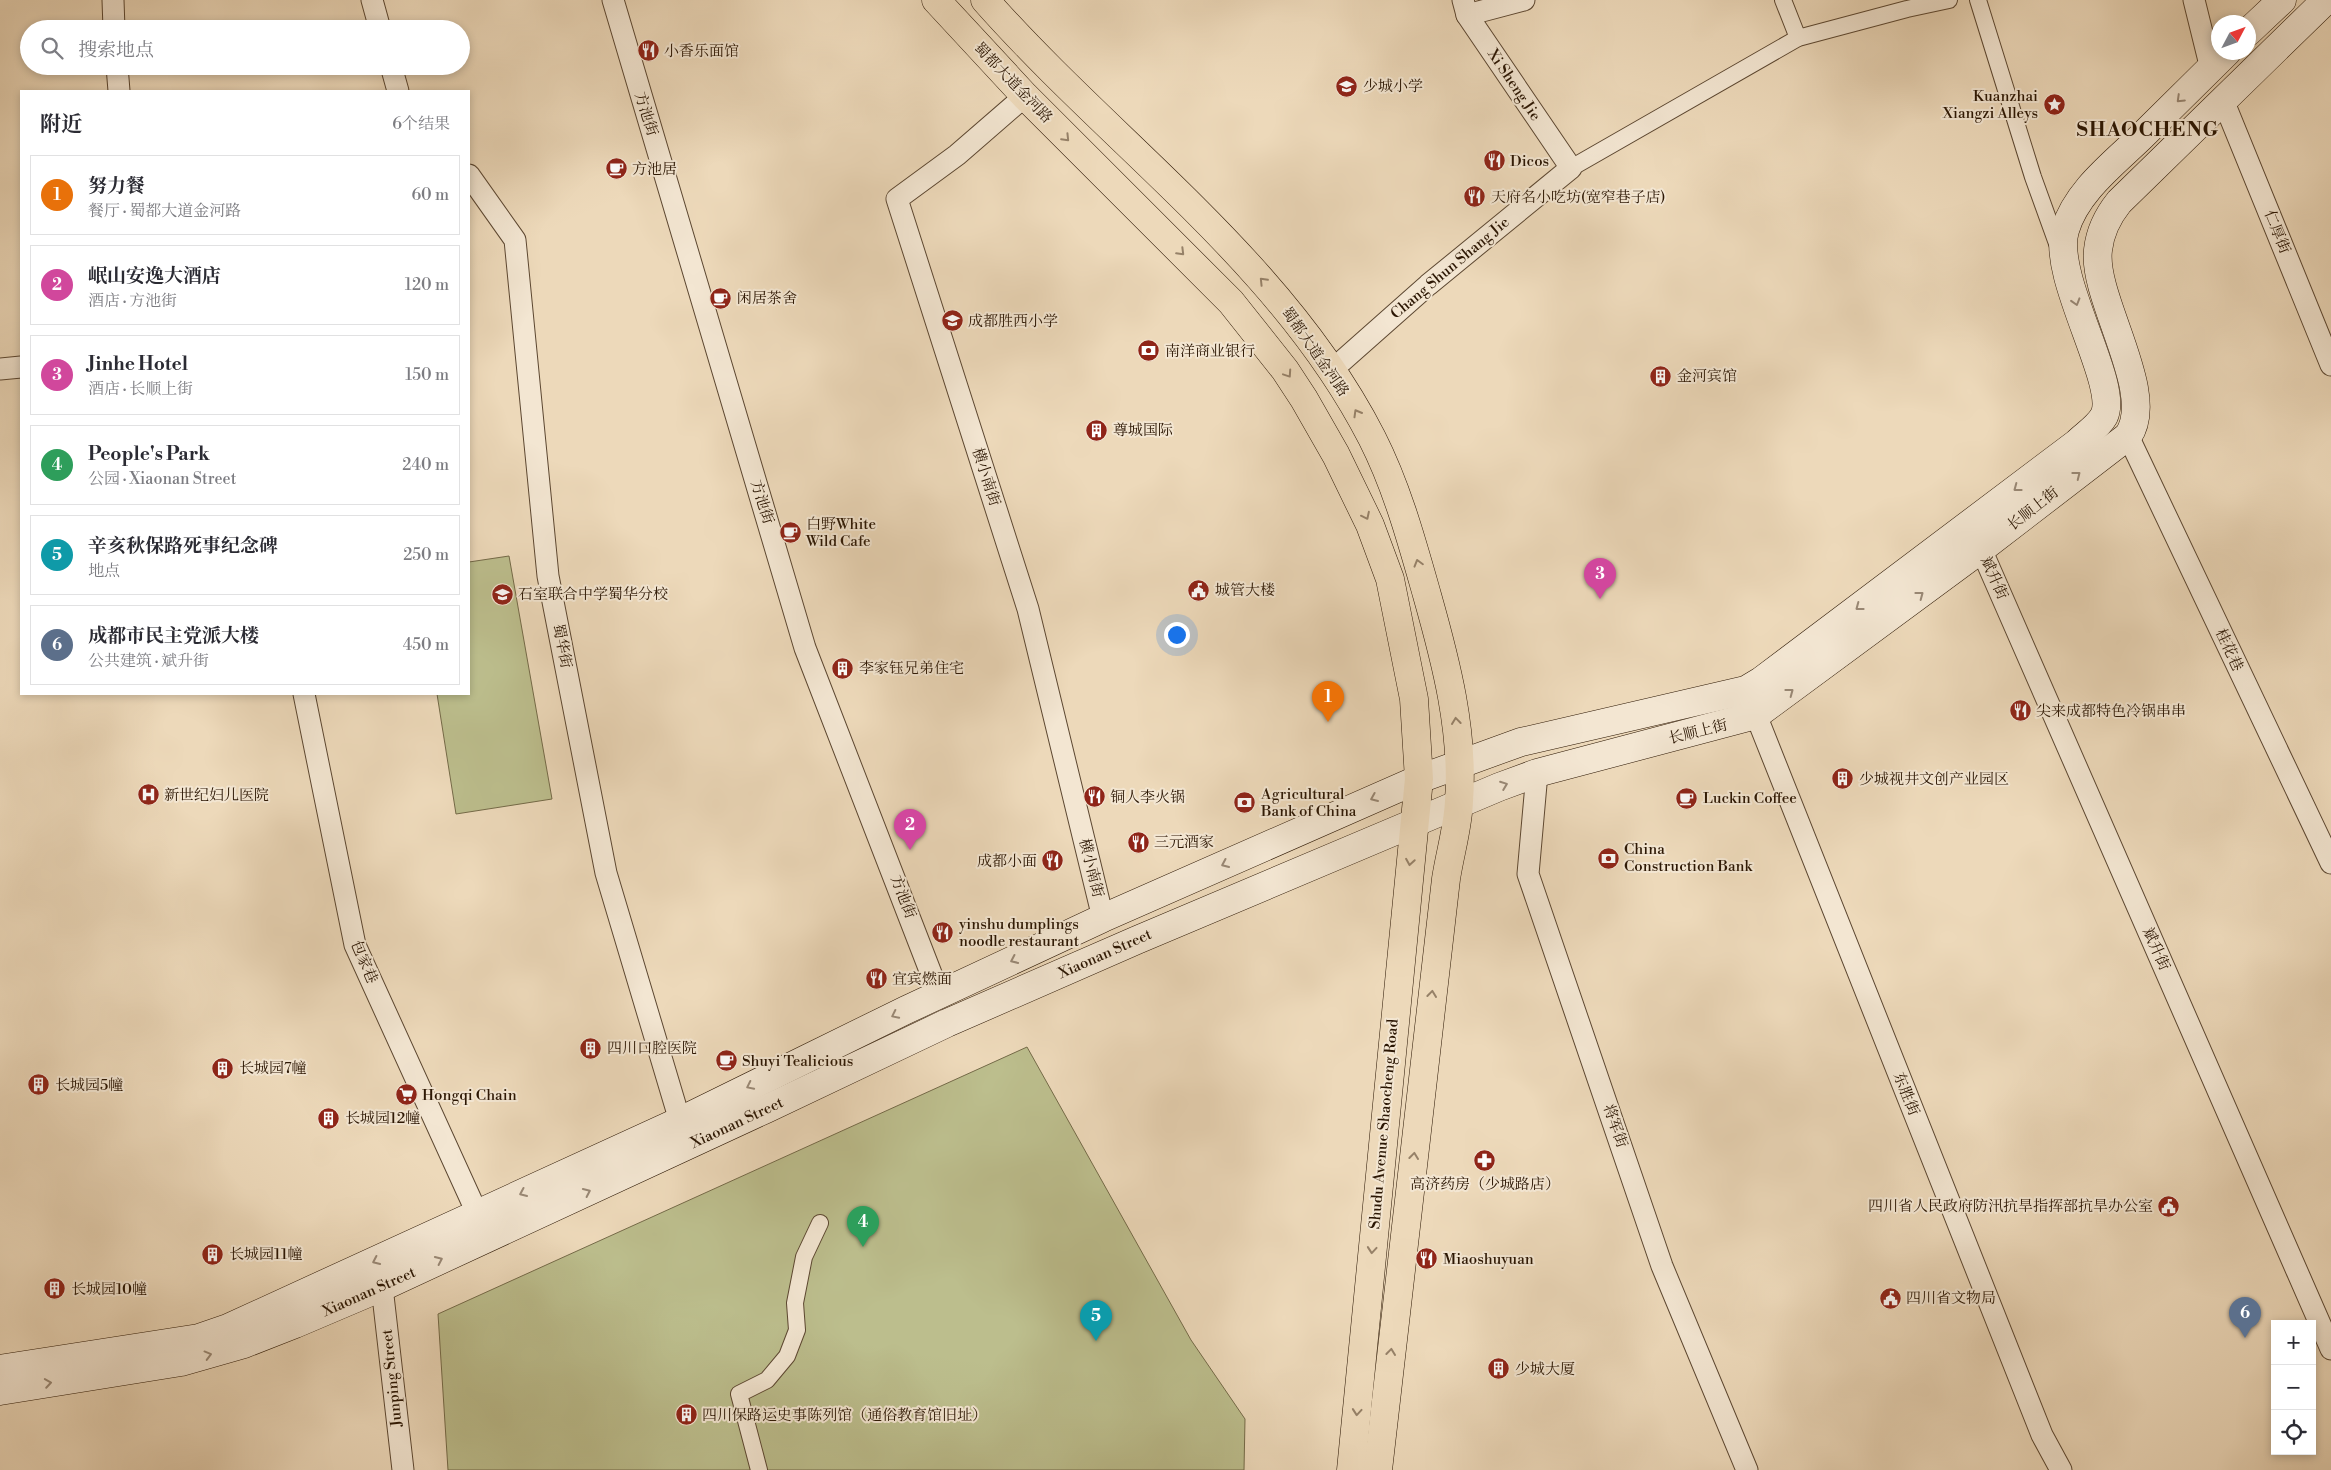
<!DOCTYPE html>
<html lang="zh">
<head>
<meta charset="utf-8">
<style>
	body { margin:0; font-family:"Libre Bodoni","Noto Serif SC",serif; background:#f2f2f3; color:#2b2b33 }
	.controls { position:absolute; right:15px; bottom:15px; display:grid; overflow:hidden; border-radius:0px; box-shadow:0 2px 8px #0003 }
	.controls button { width:45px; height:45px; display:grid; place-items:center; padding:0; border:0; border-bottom:1px solid #e1e1e2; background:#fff; color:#2b2b33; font:25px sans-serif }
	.compass { position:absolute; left:2211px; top:15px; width:45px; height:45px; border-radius:50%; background:#fff; box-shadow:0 2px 8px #0003; rotate:49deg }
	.you { position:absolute; left:1176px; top:634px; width:18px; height:18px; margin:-12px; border:4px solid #fff; border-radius:50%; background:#1a73e8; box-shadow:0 0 0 8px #1a73e833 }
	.badge { display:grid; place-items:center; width:32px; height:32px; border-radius:50%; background:#7c3aed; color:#fff; font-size:16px; font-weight:700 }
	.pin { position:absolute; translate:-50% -41px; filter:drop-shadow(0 1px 2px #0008) }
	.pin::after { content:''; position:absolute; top:26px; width:18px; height:15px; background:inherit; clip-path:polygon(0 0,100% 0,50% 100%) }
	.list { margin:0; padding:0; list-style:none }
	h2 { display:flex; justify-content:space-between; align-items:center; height:65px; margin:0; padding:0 20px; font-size:21px }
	h2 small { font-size:16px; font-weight:400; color:#7c7c81 }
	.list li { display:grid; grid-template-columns:32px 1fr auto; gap:15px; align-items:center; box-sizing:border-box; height:80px; margin:0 10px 10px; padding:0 10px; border:1px solid #e1e1e2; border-radius:0px }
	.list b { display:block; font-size:19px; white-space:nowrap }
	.list p { margin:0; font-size:16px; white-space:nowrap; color:#7c7c81 }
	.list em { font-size:16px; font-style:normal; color:#7c7c81 }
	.icon { flex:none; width:28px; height:28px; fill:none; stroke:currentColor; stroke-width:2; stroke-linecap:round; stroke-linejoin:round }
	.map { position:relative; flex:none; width:2331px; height:1470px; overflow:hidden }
	.search { position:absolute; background:#fff; box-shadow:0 2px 8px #0003; left:20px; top:20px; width:450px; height:55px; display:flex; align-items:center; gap:12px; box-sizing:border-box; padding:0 18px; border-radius:28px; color:#7c7c81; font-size:19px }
	.panel { position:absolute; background:#fff; box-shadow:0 2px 8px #0003; left:20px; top:90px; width:450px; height:605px; border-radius:0px }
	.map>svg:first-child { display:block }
</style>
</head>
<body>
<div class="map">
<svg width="2331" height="1470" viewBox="0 0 2331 1470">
	<rect width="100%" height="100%" fill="#edd9ba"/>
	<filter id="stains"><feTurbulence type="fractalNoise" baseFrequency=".004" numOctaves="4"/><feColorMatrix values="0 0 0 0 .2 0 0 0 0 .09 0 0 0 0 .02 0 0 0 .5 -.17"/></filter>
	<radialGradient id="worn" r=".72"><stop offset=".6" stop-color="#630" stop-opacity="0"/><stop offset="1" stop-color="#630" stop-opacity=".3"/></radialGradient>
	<g fill="#bcbe8d" stroke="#746a48">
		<path d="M 509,556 L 552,799 L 456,814 L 437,694 L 469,694 L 469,562 Z"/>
		<path d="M 1027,1047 L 1191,1340 L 1245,1419 L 1244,1470 L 448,1470 L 438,1314 Z"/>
	</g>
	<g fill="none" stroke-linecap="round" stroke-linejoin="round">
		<defs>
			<g id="pedestrian">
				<path d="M 1783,0 L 1798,38"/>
				<path d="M 1978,0 L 2033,177 L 2059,249"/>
				<path d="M 1571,168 L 1798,38 L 1907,9 L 1949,0"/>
				<path d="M 759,1470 L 739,1394 L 767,1380 L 787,1356 L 797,1330 L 795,1303 L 804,1257 L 820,1223"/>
			</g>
			<g id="minor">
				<path d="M 113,0 L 114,29"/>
				<path d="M 372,0 L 380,29"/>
				<path d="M 613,0 L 805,648 L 939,994"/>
				<path d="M 2194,0 L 2211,69"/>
				<path d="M 1467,15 L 1524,0"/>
				<path d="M 117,66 L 119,91"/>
				<path d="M 391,66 L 398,91"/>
				<path d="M 1025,96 L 957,155 L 897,199 L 1028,609 L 1103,918"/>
				<path d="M 2223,100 L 2331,365"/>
				<path d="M 469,175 L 515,240 L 548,576 L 606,873 L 680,1121"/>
				<path d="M 0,369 L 21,367"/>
				<path d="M 1332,370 L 1428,285 L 1571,168 L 1467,15 L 1463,0"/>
				<path d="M 2128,436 L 2331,863"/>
				<path d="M 1981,549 L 2331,1349"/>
				<path d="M 304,694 L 355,945 L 477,1213"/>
				<path d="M 1756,715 L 2042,1435 L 2061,1470"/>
				<path d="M 1537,773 L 1528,874 L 1662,1266 L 1747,1470"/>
				<path d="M 382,1287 L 403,1470"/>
			</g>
			<g id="secondary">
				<path d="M 2248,32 L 2282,0"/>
				<path d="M 0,1369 L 199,1338 L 228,1328 L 680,1121 L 906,1010 L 1103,918 L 1419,779 L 1521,742 L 1746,690 L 1761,681 L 2077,443 C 2085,435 2098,427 2104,416 C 2120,385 2051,277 2065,230 C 2076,192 2113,164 2141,137 C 2169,109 2198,81 2227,52"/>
				<path d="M 0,1391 L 181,1362 L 244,1344 L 295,1324 L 382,1287 L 766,1109 L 947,1023 L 1137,940 L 1499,787 L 1537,773 L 1756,715 L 1981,549 L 2128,436 C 2158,393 2092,299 2098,250 C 2100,231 2107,217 2119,202 L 2326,0"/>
			</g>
			<g id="primary">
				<path d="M 936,0 L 1025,96 L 1231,302 L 1285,370 L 1304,399 L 1336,455 L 1370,525 L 1390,579 L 1414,699 L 1419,779 L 1351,1470"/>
				<path d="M 985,0 C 1113,145 1282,262 1372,438 C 1397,487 1412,542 1427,595 C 1446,662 1464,731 1459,801 C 1458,827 1450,853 1446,879 L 1378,1470"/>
			</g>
		</defs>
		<use href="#pedestrian" stroke="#5c4731" stroke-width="18"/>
		<use href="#minor" stroke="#5c4731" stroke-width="23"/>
		<use href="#secondary" stroke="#2b1603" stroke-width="29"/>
		<use href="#primary" stroke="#2b1603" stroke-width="29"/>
		<use href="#pedestrian" stroke="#f3e6d2" stroke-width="16"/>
		<use href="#minor" stroke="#f3e6d2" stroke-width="21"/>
		<use href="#secondary" stroke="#f3e6d2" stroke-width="28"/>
		<use href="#primary" stroke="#edd9ba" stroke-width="28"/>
	</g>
	<defs><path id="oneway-chevron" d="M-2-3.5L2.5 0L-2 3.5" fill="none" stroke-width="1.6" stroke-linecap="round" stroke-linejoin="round" transform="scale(1.25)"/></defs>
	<g stroke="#998875">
		<use href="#oneway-chevron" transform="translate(2180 99) rotate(136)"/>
		<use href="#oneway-chevron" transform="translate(2076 302) rotate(73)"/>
		<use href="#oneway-chevron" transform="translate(2077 475) rotate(-38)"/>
		<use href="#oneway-chevron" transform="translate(2017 488) rotate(143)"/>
		<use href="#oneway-chevron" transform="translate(1920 595) rotate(-37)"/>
		<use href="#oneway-chevron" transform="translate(1859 607) rotate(143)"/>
		<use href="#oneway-chevron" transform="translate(1790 692) rotate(-37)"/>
		<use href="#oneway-chevron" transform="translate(1504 785) rotate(-21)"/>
		<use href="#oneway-chevron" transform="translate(1374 798) rotate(157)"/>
		<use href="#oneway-chevron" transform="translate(1225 864) rotate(156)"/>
		<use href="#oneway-chevron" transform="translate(1014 960) rotate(155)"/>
		<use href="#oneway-chevron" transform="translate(895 1015) rotate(154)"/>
		<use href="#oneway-chevron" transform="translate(750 1086) rotate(154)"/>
		<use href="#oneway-chevron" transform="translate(587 1192) rotate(-25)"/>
		<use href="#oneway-chevron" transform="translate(523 1193) rotate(156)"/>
		<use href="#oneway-chevron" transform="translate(439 1260) rotate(-25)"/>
		<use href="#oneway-chevron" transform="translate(376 1261) rotate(155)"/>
		<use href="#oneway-chevron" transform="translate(208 1355) rotate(-15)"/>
		<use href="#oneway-chevron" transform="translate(48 1383) rotate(-9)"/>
	</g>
	<g stroke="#968168">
		<use href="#oneway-chevron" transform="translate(1066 138) rotate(46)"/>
		<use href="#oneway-chevron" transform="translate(1181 252) rotate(45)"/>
		<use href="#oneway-chevron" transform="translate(1263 281) rotate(-134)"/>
		<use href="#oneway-chevron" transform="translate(1288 374) rotate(56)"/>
		<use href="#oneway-chevron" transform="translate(1357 413) rotate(-120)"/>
		<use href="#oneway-chevron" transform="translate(1366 516) rotate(64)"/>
		<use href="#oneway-chevron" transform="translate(1418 563) rotate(-106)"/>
		<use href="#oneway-chevron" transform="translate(1456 721) rotate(-97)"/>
		<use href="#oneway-chevron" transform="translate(1410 862) rotate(99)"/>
		<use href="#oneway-chevron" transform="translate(1432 994) rotate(-83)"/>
		<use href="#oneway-chevron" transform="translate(1414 1156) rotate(-83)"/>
		<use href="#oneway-chevron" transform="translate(1372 1250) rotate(95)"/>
		<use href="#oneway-chevron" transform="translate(1391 1352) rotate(-83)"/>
		<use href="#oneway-chevron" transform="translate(1357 1412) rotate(95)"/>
	</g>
	<defs>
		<symbol id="restaurant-disc" viewBox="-11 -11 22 22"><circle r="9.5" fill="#8f2418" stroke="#f3e6d2"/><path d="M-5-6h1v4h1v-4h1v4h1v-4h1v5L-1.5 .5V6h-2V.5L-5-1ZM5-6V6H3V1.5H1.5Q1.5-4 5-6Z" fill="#fff"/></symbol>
		<symbol id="school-disc" viewBox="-11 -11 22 22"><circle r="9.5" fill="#8f2418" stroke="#f3e6d2"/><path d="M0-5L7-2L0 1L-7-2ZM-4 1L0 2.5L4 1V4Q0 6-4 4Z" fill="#fff"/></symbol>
		<symbol id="sight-disc" viewBox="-11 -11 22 22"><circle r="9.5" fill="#8f2418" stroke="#f3e6d2"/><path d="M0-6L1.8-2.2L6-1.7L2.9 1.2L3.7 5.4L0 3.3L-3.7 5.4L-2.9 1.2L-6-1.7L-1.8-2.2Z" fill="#fff"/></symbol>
		<symbol id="cafe-disc" viewBox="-11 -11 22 22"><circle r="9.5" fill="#8f2418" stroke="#f3e6d2"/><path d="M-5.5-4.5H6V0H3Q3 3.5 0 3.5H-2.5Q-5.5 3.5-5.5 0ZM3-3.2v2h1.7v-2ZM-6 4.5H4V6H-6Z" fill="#fff"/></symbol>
		<symbol id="bank-disc" viewBox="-11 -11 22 22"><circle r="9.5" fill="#8f2418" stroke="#f3e6d2"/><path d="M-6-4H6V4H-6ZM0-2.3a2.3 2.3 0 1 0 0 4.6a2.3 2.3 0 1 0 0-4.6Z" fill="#fff"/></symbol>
		<symbol id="building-disc" viewBox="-11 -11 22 22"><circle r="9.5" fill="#8f2418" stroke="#f3e6d2"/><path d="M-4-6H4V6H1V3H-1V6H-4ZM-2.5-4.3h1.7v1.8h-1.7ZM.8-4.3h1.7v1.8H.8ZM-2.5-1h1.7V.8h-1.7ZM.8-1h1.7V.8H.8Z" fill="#fff"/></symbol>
		<symbol id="civic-disc" viewBox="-11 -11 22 22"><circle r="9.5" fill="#8f2418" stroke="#f3e6d2"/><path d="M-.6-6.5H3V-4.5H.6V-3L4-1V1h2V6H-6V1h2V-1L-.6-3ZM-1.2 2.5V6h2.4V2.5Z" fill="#fff"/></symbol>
		<symbol id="hospital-disc" viewBox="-11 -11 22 22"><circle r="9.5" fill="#8f2418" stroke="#f3e6d2"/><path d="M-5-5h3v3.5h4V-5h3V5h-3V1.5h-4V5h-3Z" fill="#fff"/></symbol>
		<symbol id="supermarket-disc" viewBox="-11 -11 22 22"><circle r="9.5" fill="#8f2418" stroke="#f3e6d2"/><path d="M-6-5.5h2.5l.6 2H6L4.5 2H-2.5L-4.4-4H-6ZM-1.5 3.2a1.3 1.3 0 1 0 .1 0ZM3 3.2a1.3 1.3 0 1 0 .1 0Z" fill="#fff"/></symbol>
		<symbol id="pharmacy-disc" viewBox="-11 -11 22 22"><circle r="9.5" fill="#8f2418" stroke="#f3e6d2"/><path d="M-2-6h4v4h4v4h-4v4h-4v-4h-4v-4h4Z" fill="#fff"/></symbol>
	</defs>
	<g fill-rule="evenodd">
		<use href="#restaurant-disc" x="636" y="38" width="25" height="25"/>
		<use href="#school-disc" x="1334" y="74" width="25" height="25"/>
		<use href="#sight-disc" x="2042" y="92" width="25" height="25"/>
		<use href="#restaurant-disc" x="1482" y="148" width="25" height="25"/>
		<use href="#cafe-disc" x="604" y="156" width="25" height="25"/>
		<use href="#restaurant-disc" x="1462" y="184" width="25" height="25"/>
		<use href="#cafe-disc" x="708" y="286" width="25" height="25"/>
		<use href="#school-disc" x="940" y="308" width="25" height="25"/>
		<use href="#bank-disc" x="1136" y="338" width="25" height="25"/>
		<use href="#building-disc" x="1648" y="364" width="25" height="25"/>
		<use href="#building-disc" x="1084" y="418" width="25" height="25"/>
		<use href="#cafe-disc" x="778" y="520" width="25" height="25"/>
		<use href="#civic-disc" x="1186" y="578" width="25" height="25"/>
		<use href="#school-disc" x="490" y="582" width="25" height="25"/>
		<use href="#building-disc" x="830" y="656" width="25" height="25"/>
		<use href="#restaurant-disc" x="2008" y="698" width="25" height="25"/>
		<use href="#building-disc" x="1830" y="766" width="25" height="25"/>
		<use href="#hospital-disc" x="136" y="782" width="25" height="25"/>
		<use href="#restaurant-disc" x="1082" y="784" width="25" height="25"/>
		<use href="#cafe-disc" x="1674" y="786" width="25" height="25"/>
		<use href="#bank-disc" x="1232" y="790" width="25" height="25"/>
		<use href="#restaurant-disc" x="1126" y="830" width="25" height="25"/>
		<use href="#bank-disc" x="1596" y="846" width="25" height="25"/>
		<use href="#restaurant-disc" x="1040" y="848" width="25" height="25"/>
		<use href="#restaurant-disc" x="930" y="920" width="25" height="25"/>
		<use href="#restaurant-disc" x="864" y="966" width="25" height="25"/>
		<use href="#building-disc" x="578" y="1036" width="25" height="25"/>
		<use href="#cafe-disc" x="714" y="1048" width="25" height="25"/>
		<use href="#building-disc" x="210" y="1056" width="25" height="25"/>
		<use href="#building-disc" x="26" y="1072" width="25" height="25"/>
		<use href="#supermarket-disc" x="394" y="1082" width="25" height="25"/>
		<use href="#building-disc" x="316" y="1106" width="25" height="25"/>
		<use href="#pharmacy-disc" x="1472" y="1148" width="25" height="25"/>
		<use href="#civic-disc" x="2156" y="1194" width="25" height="25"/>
		<use href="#building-disc" x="200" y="1242" width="25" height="25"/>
		<use href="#restaurant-disc" x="1414" y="1246" width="25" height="25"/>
		<use href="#building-disc" x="42" y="1276" width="25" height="25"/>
		<use href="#civic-disc" x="1878" y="1286" width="25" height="25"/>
		<use href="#building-disc" x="1486" y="1356" width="25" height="25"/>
		<use href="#building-disc" x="674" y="1402" width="25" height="25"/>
	</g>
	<g text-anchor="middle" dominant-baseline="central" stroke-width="4" stroke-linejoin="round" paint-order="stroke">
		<g font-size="15" fill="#2b1603" stroke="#f3e6d2" text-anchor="start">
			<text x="664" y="51">小香乐面馆</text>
			<text x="1363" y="86">少城小学</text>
			<text x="2038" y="96" text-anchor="end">Kuanzhai<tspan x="2038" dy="17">Xiangzi Alleys</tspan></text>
			<text x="1510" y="161">Dicos</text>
			<text x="632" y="169">方池居</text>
			<text x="1491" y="197">天府名小吃坊(宽窄巷子店)</text>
			<text x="737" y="298">闲居茶舍</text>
			<text x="968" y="321">成都胜西小学</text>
			<text x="1165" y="351">南洋商业银行</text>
			<text x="1677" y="376">金河宾馆</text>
			<text x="1113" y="430">尊城国际</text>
			<text x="806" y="524">白野White<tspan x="806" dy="17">Wild Cafe</tspan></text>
			<text x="1215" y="590">城管大楼</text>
			<text x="518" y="594">石室联合中学蜀华分校</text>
			<text x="859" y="668">李家钰兄弟住宅</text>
			<text x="2036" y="711">尖来成都特色冷锅串串</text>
			<text x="1859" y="779">少城视井文创产业园区</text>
			<text x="1261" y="794">Agricultural<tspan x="1261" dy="17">Bank of China</tspan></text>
			<text x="164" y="795">新世纪妇儿医院</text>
			<text x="1110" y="797">铜人李火锅</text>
			<text x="1703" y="798">Luckin Coffee</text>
			<text x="1154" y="842">三元酒家</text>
			<text x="1624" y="849">China<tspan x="1624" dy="17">Construction Bank</tspan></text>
			<text x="1037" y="861" text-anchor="end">成都小面</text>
			<text x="959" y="924">yinshu dumplings<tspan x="959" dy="17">noodle restaurant</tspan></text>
			<text x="892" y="979">宜宾燃面</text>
			<text x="607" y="1048">四川口腔医院</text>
			<text x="742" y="1061">Shuyi Tealicious</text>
			<text x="239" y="1068">长城园7幢</text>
			<text x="55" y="1085">长城园5幢</text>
			<text x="422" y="1095">Hongqi Chain</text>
			<text x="345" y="1118">长城园12幢</text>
			<text x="1485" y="1184" text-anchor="middle">高济药房（少城路店）</text>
			<text x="2153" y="1206" text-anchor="end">四川省人民政府防汛抗旱指挥部抗旱办公室</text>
			<text x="229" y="1254">长城园11幢</text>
			<text x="1443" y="1259">Miaoshuyuan</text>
			<text x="71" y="1289">长城园10幢</text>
			<text x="1906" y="1298">四川省文物局</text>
			<text x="1515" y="1369">少城大厦</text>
			<text x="702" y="1415">四川保路运史事陈列馆（通俗教育馆旧址）</text>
		</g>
		<g font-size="15" fill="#2b1603" stroke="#f3e6d2">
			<text transform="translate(1013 83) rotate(46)">蜀都大道金河路</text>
			<text transform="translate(1514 85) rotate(56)">Xi Sheng Jie</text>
			<text transform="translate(646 114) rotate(73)">方池街</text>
			<text transform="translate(2277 232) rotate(68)">仁厚街</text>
			<text transform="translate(1450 268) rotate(-40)">Chang Shun Shang Jie</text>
			<text transform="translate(1315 352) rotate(55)">蜀都大道金河路</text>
			<text transform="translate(986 477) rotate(72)">横小南街</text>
			<text transform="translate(762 502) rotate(73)">方池街</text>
			<text transform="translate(2033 509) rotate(-38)">长顺上街</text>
			<text transform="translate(1994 578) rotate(66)">斌升街</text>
			<text transform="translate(562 646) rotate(79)">蜀华街</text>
			<text transform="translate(2229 650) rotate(65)">桂花巷</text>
			<text transform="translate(1698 732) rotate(-14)">长顺上街</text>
			<text transform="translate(1091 868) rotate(76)">横小南街</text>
			<text transform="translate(903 897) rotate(69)">方池街</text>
			<text transform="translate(2156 949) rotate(66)">斌升街</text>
			<text transform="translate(1105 954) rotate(-24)">Xiaonan Street</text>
			<text transform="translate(364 962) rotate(67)">包家巷</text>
			<text transform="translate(1906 1094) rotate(68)">东胜街</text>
			<text transform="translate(737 1123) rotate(-25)">Xiaonan Street</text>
			<text transform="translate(1384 1124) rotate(-85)">Shudu Avenue Shaocheng Road</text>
			<text transform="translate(1615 1126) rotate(71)">将军街</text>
			<text transform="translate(369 1292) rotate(-24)">Xiaonan Street</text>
			<text transform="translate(392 1378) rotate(-96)">Junping Street</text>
		</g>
		<g font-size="20" font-weight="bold" letter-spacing="1" fill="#2b1603" stroke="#f3e6d2">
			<text x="2148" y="130">SHAOCHENG</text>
		</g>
	</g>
	<rect width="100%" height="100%" filter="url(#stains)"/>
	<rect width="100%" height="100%" fill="url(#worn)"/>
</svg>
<div class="controls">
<button>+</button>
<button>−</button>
<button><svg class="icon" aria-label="locate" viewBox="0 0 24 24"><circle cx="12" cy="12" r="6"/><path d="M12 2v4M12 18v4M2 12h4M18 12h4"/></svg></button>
</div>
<svg class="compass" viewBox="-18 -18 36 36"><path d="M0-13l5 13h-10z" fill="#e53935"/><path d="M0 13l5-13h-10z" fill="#7c7c81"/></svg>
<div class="you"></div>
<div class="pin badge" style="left:1328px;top:722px;background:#e8710a">1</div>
<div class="pin badge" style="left:910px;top:850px;background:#d1479c">2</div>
<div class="pin badge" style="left:1600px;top:599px;background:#d1479c">3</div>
<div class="pin badge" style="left:863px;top:1247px;background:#2e9e5b">4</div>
<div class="pin badge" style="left:1096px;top:1341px;background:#0f9aa8">5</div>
<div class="pin badge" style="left:2245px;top:1338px;background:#5c6f8a">6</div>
<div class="search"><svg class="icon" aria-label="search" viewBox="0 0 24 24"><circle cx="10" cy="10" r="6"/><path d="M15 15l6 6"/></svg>搜索地点</div>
<section class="panel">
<h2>附近<small>6个结果</small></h2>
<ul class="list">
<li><span class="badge" style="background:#e8710a">1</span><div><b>努力餐</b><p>餐厅 · 蜀都大道金河路</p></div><em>60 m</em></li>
<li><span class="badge" style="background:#d1479c">2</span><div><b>岷山安逸大酒店</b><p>酒店 · 方池街</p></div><em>120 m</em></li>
<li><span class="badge" style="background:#d1479c">3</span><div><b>Jinhe Hotel</b><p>酒店 · 长顺上街</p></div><em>150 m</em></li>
<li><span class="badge" style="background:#2e9e5b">4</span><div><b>People's Park</b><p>公园 · Xiaonan Street</p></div><em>240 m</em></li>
<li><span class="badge" style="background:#0f9aa8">5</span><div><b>辛亥秋保路死事纪念碑</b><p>地点</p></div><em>250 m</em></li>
<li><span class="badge" style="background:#5c6f8a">6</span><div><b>成都市民主党派大楼</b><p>公共建筑 · 斌升街</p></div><em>450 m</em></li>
</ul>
</section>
</div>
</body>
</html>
